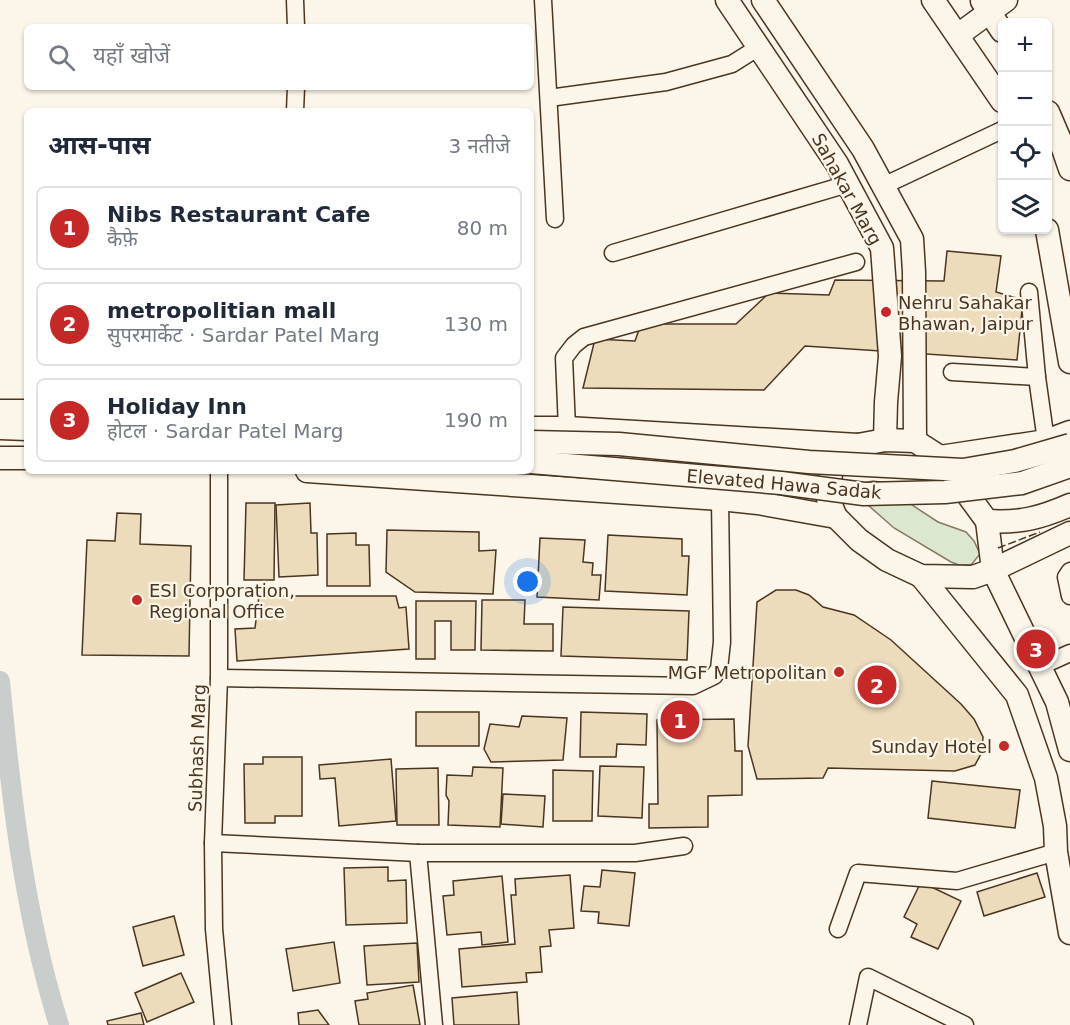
<!DOCTYPE html>
<html lang="hi">
<head>
<meta charset="utf-8">
<style>
	body { margin:0; font-family:"DejaVu Sans","Noto Sans Devanagari",sans-serif; background:#f6f6f7; color:#1f2937 }
	.controls { position:absolute; right:18px; top:18px; display:grid; overflow:hidden; border-radius:9px; box-shadow:0 2px 4px #0004 }
	.controls button { width:54px; height:54px; display:grid; place-items:center; padding:0; border:0; border-bottom:2px solid #e0e1e3; background:#fff; color:#1f2937; font:30px sans-serif }
	.you { position:absolute; left:528px; top:582px; width:21px; height:21px; margin:-15px; border:4px solid #fff; border-radius:50%; background:#1a73e8; box-shadow:0 0 0 9px #1a73e833 }
	.badge { display:grid; place-items:center; width:39px; height:39px; border-radius:50%; background:#c62828; color:#fff; font-size:20px; font-weight:700 }
	.pin { position:absolute; translate:-50% -50%; border:3px solid #fff; box-shadow:0 2px 6px #0006 }
	.list { margin:0; padding:0; list-style:none }
	h2 { display:flex; justify-content:space-between; align-items:center; height:78px; margin:0; padding:0 24px; font-size:26px }
	h2 small { font-size:20px; font-weight:400; color:#747a83 }
	.list li { display:grid; grid-template-columns:39px 1fr auto; gap:18px; align-items:center; box-sizing:border-box; height:84px; margin:0 12px 12px; padding:0 12px; border:2px solid #e0e1e3; border-radius:9px }
	.list b { display:block; font-size:22px; white-space:nowrap }
	.list p { margin:0; font-size:20px; white-space:nowrap; color:#747a83 }
	.list em { font-size:20px; font-style:normal; color:#747a83 }
	.icon { flex:none; width:33px; height:33px; fill:none; stroke:currentColor; stroke-width:2; stroke-linecap:round; stroke-linejoin:round }
	.map { position:relative; flex:none; width:1070px; height:1025px; overflow:hidden }
	.search { position:absolute; background:#fff; box-shadow:0 2px 4px #0004; left:24px; top:24px; width:510px; height:66px; display:flex; align-items:center; gap:15px; box-sizing:border-box; padding:0 21px; border-radius:9px; color:#747a83; font-size:22px }
	.panel { position:absolute; background:#fff; box-shadow:0 2px 4px #0004; left:24px; top:108px; width:510px; height:366px; border-radius:9px }
	.map>svg:first-child { display:block }
</style>
</head>
<body>
<div class="map">
<svg width="1070" height="1025" viewBox="0 0 1070 1025">
	<rect width="100%" height="100%" fill="#fbf6e9"/>
	<path fill="#dce7d0" stroke="#887966" stroke-width="1.5" d="M 873,481 L 888,483 L 909,503 L 938,522 L 966,532 L 974,541 L 980,554 L 971,565 L 959,565 L 951,562 L 894,528 L 860,498 L 864,483 Z"/>
	<g fill="none" stroke-linecap="round" stroke-linejoin="round">
		<path stroke="#c9cecd" stroke-width="20" d="M 0,681 C 11,797 24,913 59,1025"/>
	</g>
	<g fill="#ecdcbc" stroke="#4a3520" stroke-width="1.5">
		<path d="M 947,251 L 1001,256 L 996,292 L 1023,300 L 1017,360 L 805,346 L 764,390 L 583,388 L 595,339 L 635,341 L 641,324 L 736,324 L 769,293 L 829,295 L 835,280 L 944,281 Z"/>
		<path d="M 246,503 L 275,503 L 274,580 L 244,580 Z"/>
		<path d="M 310,503 L 311,533 L 317,533 L 318,575 L 279,577 L 276,505 Z"/>
		<path d="M 117,513 L 141,514 L 140,544 L 191,546 L 189,656 L 82,655 L 87,540 L 115,541 Z"/>
		<path d="M 387,530 L 479,532 L 479,551 L 496,550 L 493,594 L 415,592 L 386,572 Z"/>
		<path d="M 356,533 L 356,545 L 369,545 L 370,586 L 327,586 L 327,534 Z"/>
		<path d="M 608,535 L 682,539 L 682,556 L 689,556 L 687,595 L 605,591 Z"/>
		<path d="M 540,538 L 585,540 L 583,562 L 593,563 L 592,575 L 601,575 L 599,600 L 537,597 Z"/>
		<path d="M 776,590 L 796,590 L 809,595 L 823,607 L 854,615 L 891,640 L 961,704 L 974,719 L 983,737 L 982,752 L 975,765 L 955,771 L 828,768 L 823,778 L 757,779 L 748,746 L 757,602 Z"/>
		<path d="M 259,596 L 396,596 L 399,608 L 406,607 L 409,649 L 237,661 L 235,629 L 255,628 Z"/>
		<path d="M 482,600 L 525,600 L 524,624 L 553,624 L 553,651 L 481,650 Z"/>
		<path d="M 416,601 L 476,601 L 475,650 L 451,650 L 451,621 L 435,621 L 435,659 L 416,659 Z"/>
		<path d="M 563,607 L 689,611 L 687,660 L 561,656 Z"/>
		<rect x="416" y="712" width="63" height="34"/>
		<path d="M 581,712 L 647,714 L 646,745 L 617,744 L 616,757 L 580,757 Z"/>
		<path d="M 522,716 L 567,718 L 563,760 L 491,762 L 484,749 L 490,724 L 519,727 Z"/>
		<path d="M 734,719 L 735,751 L 742,751 L 742,795 L 708,796 L 708,827 L 649,828 L 649,804 L 658,804 L 657,720 Z"/>
		<path d="M 263,757 L 302,757 L 302,816 L 275,816 L 275,823 L 245,823 L 244,764 L 263,764 Z"/>
		<path d="M 391,759 L 396,821 L 339,826 L 335,778 L 320,779 L 319,765 Z"/>
		<path d="M 600,766 L 644,767 L 642,818 L 598,816 Z"/>
		<path d="M 473,767 L 503,768 L 500,827 L 448,825 L 449,801 L 446,795 L 447,775 L 472,776 Z"/>
		<path d="M 438,768 L 439,825 L 397,825 L 396,769 Z"/>
		<path d="M 553,770 L 593,771 L 592,821 L 553,821 Z"/>
		<path d="M 932,781 L 1020,790 L 1015,828 L 928,818 Z"/>
		<path d="M 503,794 L 545,796 L 543,827 L 501,824 Z"/>
		<path d="M 388,867 L 388,881 L 406,880 L 407,923 L 346,925 L 344,868 Z"/>
		<path d="M 602,870 L 635,873 L 629,926 L 598,923 L 599,912 L 581,911 L 584,886 L 600,887 Z"/>
		<path d="M 1037,873 L 1045,897 L 984,916 L 977,892 Z"/>
		<path d="M 570,875 L 574,928 L 549,930 L 551,946 L 540,947 L 542,972 L 526,973 L 527,982 L 462,987 L 459,949 L 515,944 L 511,895 L 516,895 L 515,879 Z"/>
		<path d="M 502,876 L 508,942 L 482,945 L 481,932 L 447,935 L 443,896 L 454,895 L 453,881 Z"/>
		<path d="M 921,882 L 961,901 L 938,949 L 911,937 L 917,924 L 904,917 Z"/>
		<path d="M 174,916 L 184,955 L 143,966 L 133,927 Z"/>
		<path d="M 334,942 L 340,983 L 293,991 L 286,949 Z"/>
		<path d="M 417,943 L 419,982 L 367,985 L 364,946 Z"/>
		<path d="M 181,973 L 194,1002 L 147,1022 L 135,993 Z"/>
		<path d="M 413,985 L 420,1025 L 359,1025 L 355,1001 L 368,999 L 367,993 Z"/>
		<path d="M 517,992 L 519,1025 L 454,1025 L 452,998 Z"/>
		<path d="M 318,1010 L 329,1025 L 299,1025 L 298,1013 Z"/>
		<path d="M 141,1013 L 144,1025 L 108,1025 L 107,1021 Z"/>
	</g>
	<g fill="none" stroke-linecap="round" stroke-linejoin="round">
		<defs>
			<g id="street">
				<path d="M 295,0 L 296,27"/>
				<path d="M 543,0 L 555,219"/>
				<path d="M 549,98 L 666,82 L 732,64 L 759,47"/>
				<path d="M 295,111 L 296,87"/>
				<path d="M 883,186 L 1002,130"/>
				<path d="M 613,253 L 848,184"/>
				<path d="M 1029,292 L 1037,377 L 1046,441"/>
				<path d="M 952,372 L 1037,377"/>
				<path d="M 567,428 L 564,358 L 574,345 L 584,337 L 856,262"/>
				<path d="M 219,471 L 219,678 L 213,843 L 214,929 L 223,1025"/>
				<path d="M 1070,571 L 1066,577 L 1070,596"/>
				<path d="M 1039,667 L 1070,653"/>
				<path d="M 219,678 L 693,686 L 714,676 L 719,669 L 722,642 L 720,499"/>
				<path d="M 213,843 L 418,853 L 635,853 L 684,846"/>
				<path d="M 418,853 L 434,1025"/>
				<path d="M 838,929 L 858,873 L 957,881 L 1056,852"/>
				<path d="M 858,1025 L 868,977 L 965,1025"/>
			</g>
			<g id="secondary">
				<path d="M 727,0 L 837,164 L 882,248 L 890,356 L 886,402 L 885,440"/>
				<path d="M 763,0 L 863,149 L 912,239 L 914,272 L 915,441"/>
				<path d="M 933,0 L 1002,101"/>
				<path d="M 982,1 L 1002,31"/>
				<path d="M 958,35 L 1006,0"/>
				<path d="M 1048,112 L 1060,140 L 1070,169"/>
				<path d="M 1047,230 L 1070,362"/>
				<path d="M 0,411 L 27,411"/>
				<path d="M 0,428 L 27,429"/>
				<path d="M 531,428 L 567,428 L 858,445"/>
				<path d="M 940,457 L 1046,441 L 1070,432"/>
				<path d="M 0,458 L 27,458"/>
				<path d="M 307,471 L 720,499 L 758,503 L 836,517"/>
				<path d="M 1070,505 C 1040,518 1021,523 987,521 L 940,457 L 915,441 L 885,440 L 858,445 L 840,455 L 832,469 L 827,496 L 836,517 L 859,540 L 887,560 L 921,576 L 973,577 L 993,570 L 1070,533"/>
				<path d="M 987,521 L 993,570 L 1057,702 L 1070,750"/>
				<path d="M 921,576 L 1017,695 L 1046,778 L 1055,826 L 1056,852 L 1070,933"/>
			</g>
		</defs>
		<use href="#street" stroke="#4a3520" stroke-width="19"/>
		<use href="#secondary" stroke="#4a3520" stroke-width="25"/>
		<use href="#street" stroke="#fbf6e9" stroke-width="16"/>
		<use href="#secondary" stroke="#fbf6e9" stroke-width="22"/>
		<defs>
			<g id="secondary-bridge">
				<path d="M 531,442 L 619,444 L 809,462 L 963,470 L 1015,461 L 1070,445"/>
				<path d="M 531,462 L 781,483 L 864,494 L 945,492 L 1022,483 L 1070,466"/>
			</g>
		</defs>
		<use href="#secondary-bridge" stroke="#4a3520" stroke-width="25" stroke-linecap="butt"/>
		<use href="#secondary-bridge" stroke="#fbf6e9" stroke-width="22"/>
		<path stroke="#4a3520" stroke-width="1.5" stroke-dasharray="8 3" stroke-linecap="butt" d="M 998,548 L 1040,532"/>
	</g>
	<g fill="#c62828" stroke="#fbf6e9" stroke-width="2">
		<circle cx="886" cy="312" r="6"/>
		<circle cx="137" cy="600" r="6"/>
		<circle cx="839" cy="672" r="6"/>
		<circle cx="1004" cy="746" r="6"/>
	</g>
	<g text-anchor="middle" dominant-baseline="central" stroke-width="4.5" stroke-linejoin="round" paint-order="stroke">
		<g font-size="18" fill="#4a3520" stroke="#fbf6e9">
			<text transform="translate(847 189) rotate(61)">Sahakar Marg</text>
			<text transform="translate(784 484) rotate(5)">Elevated Hawa Sadak</text>
			<text transform="translate(197 748) rotate(-88)">Subhash Marg</text>
		</g>
		<g font-size="18" fill="#4a3520" stroke="#fbf6e9" text-anchor="start">
			<text x="898" y="302">Nehru Sahakar<tspan x="898" dy="21">Bhawan, Jaipur</tspan></text>
			<text x="149" y="590">ESI Corporation,<tspan x="149" dy="21">Regional Office</tspan></text>
			<text x="827" y="672" text-anchor="end">MGF Metropolitan</text>
			<text x="992" y="746" text-anchor="end">Sunday Hotel</text>
		</g>
	</g>
</svg>
<div class="controls">
<button>+</button>
<button>−</button>
<button><svg class="icon" aria-label="locate" viewBox="0 0 24 24"><circle cx="12" cy="12" r="6"/><path d="M12 2v4M12 18v4M2 12h4M18 12h4"/></svg></button>
<button><svg class="icon" aria-label="layers" viewBox="0 0 24 24"><path d="M12 4l9 5-9 5-9-5zM3 14l9 5 9-5"/></svg></button>
</div>
<div class="you"></div>
<div class="pin badge" style="left:680px;top:720px">1</div>
<div class="pin badge" style="left:877px;top:685px">2</div>
<div class="pin badge" style="left:1036px;top:649px">3</div>
<div class="search"><svg class="icon" aria-label="search" viewBox="0 0 24 24"><circle cx="10" cy="10" r="6"/><path d="M15 15l6 6"/></svg>यहाँ खोजें</div>
<section class="panel">
<h2>आस-पास<small>3 नतीजे</small></h2>
<ul class="list">
<li><span class="badge">1</span><div><b>Nibs Restaurant Cafe</b><p>कैफ़े</p></div><em>80 m</em></li>
<li><span class="badge">2</span><div><b>metropolitian mall</b><p>सुपरमार्केट · Sardar Patel Marg</p></div><em>130 m</em></li>
<li><span class="badge">3</span><div><b>Holiday Inn</b><p>होटल · Sardar Patel Marg</p></div><em>190 m</em></li>
</ul>
</section>
</div>
</body>
</html>
